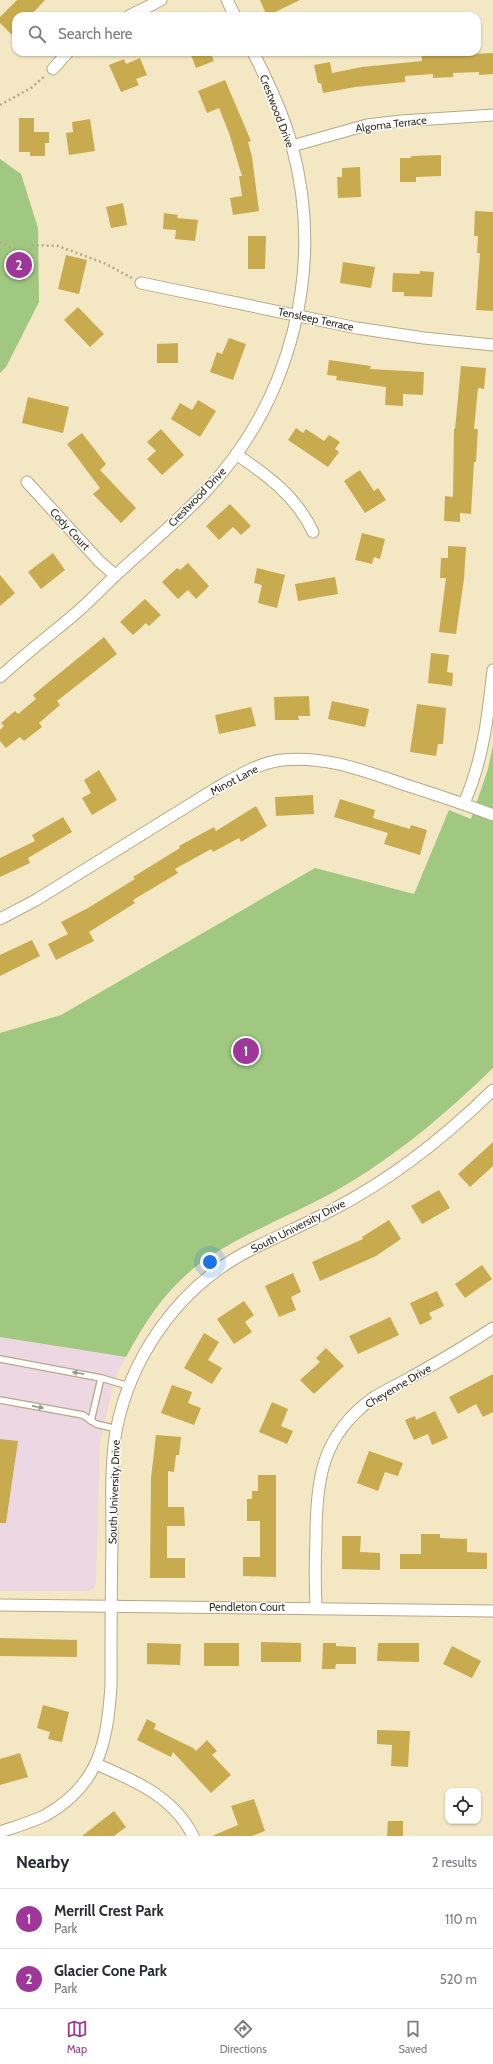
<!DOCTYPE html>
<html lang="en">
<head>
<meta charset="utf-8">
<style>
	body { margin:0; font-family:Cabin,sans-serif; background:#f7f7f7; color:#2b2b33 }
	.controls { position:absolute; right:12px; bottom:12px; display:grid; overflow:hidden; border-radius:8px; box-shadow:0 1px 3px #0004 }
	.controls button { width:36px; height:36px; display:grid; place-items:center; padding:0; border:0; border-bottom:1px solid #e1e1e2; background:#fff; color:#2b2b33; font:20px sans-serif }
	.you { position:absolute; left:210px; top:1262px; width:14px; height:14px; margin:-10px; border:3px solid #fff; border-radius:50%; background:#1a73e8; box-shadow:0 0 0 6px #1a73e833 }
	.badge { display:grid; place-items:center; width:26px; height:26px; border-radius:50%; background:#9f379a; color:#fff; font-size:13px; font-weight:700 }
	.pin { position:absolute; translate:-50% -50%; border:2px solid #fff; box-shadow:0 1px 4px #0006 }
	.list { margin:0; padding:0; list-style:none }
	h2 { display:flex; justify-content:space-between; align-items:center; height:52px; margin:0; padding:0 16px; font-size:17px }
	h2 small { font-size:13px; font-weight:400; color:#7c7c81 }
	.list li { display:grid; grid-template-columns:26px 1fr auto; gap:12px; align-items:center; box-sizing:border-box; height:60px; padding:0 16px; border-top:1px solid #e1e1e2 }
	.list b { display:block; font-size:15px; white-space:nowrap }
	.list p { margin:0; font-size:13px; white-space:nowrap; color:#7c7c81 }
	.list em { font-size:13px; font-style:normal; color:#7c7c81 }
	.icon { flex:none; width:22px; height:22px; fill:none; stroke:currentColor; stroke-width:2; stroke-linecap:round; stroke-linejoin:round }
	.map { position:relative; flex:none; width:493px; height:1836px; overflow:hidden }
	.search { position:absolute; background:#fff; box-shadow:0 1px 3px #0004; left:12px; right:12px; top:12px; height:44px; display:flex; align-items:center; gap:10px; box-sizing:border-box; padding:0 14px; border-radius:12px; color:#7c7c81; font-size:15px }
	.sheet { height:172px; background:#fff }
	nav { display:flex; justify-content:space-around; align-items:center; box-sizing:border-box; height:56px; border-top:1px solid #e1e1e2; background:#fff; font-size:11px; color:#7c7c81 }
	nav a { display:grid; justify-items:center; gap:2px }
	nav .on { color:#9f379a }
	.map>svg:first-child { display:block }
</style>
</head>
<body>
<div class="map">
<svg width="493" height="1836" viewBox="0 0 493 1836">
	<rect width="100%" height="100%" fill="#f4e7c3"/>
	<path fill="#edd7e3" d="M 0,1337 L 126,1357 L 118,1371 L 112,1390 L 100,1443 L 96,1583 L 94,1588 L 88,1591 L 0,1591 Z"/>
	<g fill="#a0c881">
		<path d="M 0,159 L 21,174 L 38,228 L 39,302 L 6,367 L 0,373 Z"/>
		<path d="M 493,745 L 493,1068 C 449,1111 402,1151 349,1183 C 300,1213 244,1231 198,1265 C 166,1289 145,1322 126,1357 L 0,1337 L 0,1033 L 61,1015 L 315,868 L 414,894 L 449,810 L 471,819 L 488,769 Z"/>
	</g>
	<g fill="#c9ab4f">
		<path d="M 17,0 L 45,0 L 30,16 L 16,16 L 16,39 L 0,23 L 0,17 Z"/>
		<path d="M 260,0 L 300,0 L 267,16 Z"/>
		<path d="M 190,52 L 210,52 L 214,61 L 196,68 Z"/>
		<path d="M 421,52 L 435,52 L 435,56 L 493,53 L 493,74 L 479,75 L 479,72 L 453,73 L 453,77 L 433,78 L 433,74 L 405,76 L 405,82 L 355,87 L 323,93 L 321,83 L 318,83 L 314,65 L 330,62 L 332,73 L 362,67 L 422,61 Z"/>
		<path d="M 140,58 L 147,75 L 136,79 L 139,85 L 121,92 L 109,65 L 124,59 L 126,64 Z"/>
		<path d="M 225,80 L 251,141 L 248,142 L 252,157 L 259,211 L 233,215 L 230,198 L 242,196 L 239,176 L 242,176 L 229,133 L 219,108 L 207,113 L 198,91 Z"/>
		<path d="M 19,118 L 34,118 L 34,132 L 49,132 L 49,143 L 45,143 L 45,156 L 30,156 L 30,152 L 19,152 Z"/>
		<path d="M 90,119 L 95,151 L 69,155 L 66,133 L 73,132 L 72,122 Z"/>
		<path d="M 441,155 L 441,176 L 416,177 L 416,182 L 400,182 L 400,158 L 411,158 L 411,156 Z"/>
		<path d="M 360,167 L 361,197 L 338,198 L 337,177 L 342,177 L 342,168 Z"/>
		<path d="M 123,203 L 127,225 L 111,228 L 106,207 Z"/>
		<path d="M 475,211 L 493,212 L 493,311 L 476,310 L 480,253 L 477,253 L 478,236 L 474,236 Z"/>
		<path d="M 164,213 L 178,215 L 177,218 L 198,220 L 195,241 L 175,239 L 176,230 L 163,229 Z"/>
		<path d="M 248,236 L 266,236 L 265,269 L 248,269 Z"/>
		<path d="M 66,255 L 87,260 L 79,294 L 58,289 Z"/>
		<path d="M 343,262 L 375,267 L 371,288 L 340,283 Z"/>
		<path d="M 420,271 L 434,272 L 432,297 L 404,296 L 404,292 L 392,292 L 393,273 L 420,274 Z"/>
		<path d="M 78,307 L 104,334 L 90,347 L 64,320 Z"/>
		<path d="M 229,338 L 246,344 L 233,380 L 210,372 L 217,352 L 222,354 Z"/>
		<path d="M 178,343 L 178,363 L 157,363 L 157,344 Z"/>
		<path d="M 329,360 L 371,366 L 370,369 L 424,372 L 423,395 L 403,394 L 403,406 L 385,405 L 386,387 L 336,380 L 337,376 L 327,375 Z"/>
		<path d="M 461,366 L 486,368 L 484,389 L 478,388 L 474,429 L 478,429 L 476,462 L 474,462 L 471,514 L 460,513 L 460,522 L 444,521 L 445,496 L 453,497 L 454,428 L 455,429 Z"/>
		<path d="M 28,397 L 69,407 L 63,433 L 22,423 Z"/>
		<path d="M 198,400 L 216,411 L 200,437 L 171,419 L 180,403 L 192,410 Z"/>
		<path d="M 296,428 L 303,433 L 306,429 L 324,441 L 329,435 L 340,442 L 335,449 L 339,452 L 328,467 L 288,440 Z"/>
		<path d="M 161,429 L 184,455 L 162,475 L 147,459 L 156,451 L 147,442 Z"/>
		<path d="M 82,433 L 106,464 L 100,470 L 136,508 L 121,523 L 93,494 L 100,488 L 67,444 Z"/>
		<path d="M 360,470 L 374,491 L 378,488 L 386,500 L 365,513 L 344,481 Z"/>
		<path d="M 230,504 L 251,526 L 241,535 L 233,527 L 219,540 L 206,526 Z"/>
		<path d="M 362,533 L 385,539 L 380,559 L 374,557 L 372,564 L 355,560 Z"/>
		<path d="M 448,546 L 466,547 L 464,579 L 456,634 L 439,632 L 446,578 L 440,578 L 441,558 L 448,558 Z"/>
		<path d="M 53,553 L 65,570 L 41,589 L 28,572 Z"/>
		<path d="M 188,563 L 209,586 L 196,599 L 188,590 L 178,599 L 162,582 L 177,568 L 180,570 Z"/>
		<path d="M 257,568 L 285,575 L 277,608 L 258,603 L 262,585 L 254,583 Z"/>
		<path d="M 0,575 L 15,593 L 0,606 Z"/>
		<path d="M 335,577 L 338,594 L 298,601 L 295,584 Z"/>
		<path d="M 145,599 L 161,615 L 149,626 L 146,623 L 133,635 L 120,622 Z"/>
		<path d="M 104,637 L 117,654 L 57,701 L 60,705 L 39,723 L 42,727 L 24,741 L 20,737 L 6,748 L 0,741 L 0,730 L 4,726 L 1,723 L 15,711 L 18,714 L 36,699 L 33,695 Z"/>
		<path d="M 431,653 L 449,655 L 447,672 L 453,673 L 452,686 L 428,683 Z"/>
		<path d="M 309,696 L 310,716 L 298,716 L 299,720 L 275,720 L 274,697 Z"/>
		<path d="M 332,701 L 369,709 L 365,727 L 328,719 Z"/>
		<path d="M 417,704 L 446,708 L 443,744 L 438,744 L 436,756 L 410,752 Z"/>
		<path d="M 251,707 L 256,726 L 219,734 L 215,715 Z"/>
		<path d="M 99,770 L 117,800 L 92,815 L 82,798 L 91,793 L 84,780 Z"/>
		<path d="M 313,795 L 314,814 L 276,816 L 275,797 Z"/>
		<path d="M 340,799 L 375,810 L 373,818 L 410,829 L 411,825 L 427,830 L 420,855 L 384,844 L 388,833 L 334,817 Z"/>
		<path d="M 256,806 L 267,826 L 241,842 L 239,838 L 213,852 L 211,849 L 175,869 L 178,873 L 133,900 L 135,903 L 89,932 L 94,941 L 56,960 L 48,944 L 68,934 L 61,922 L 88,908 L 135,879 L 133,877 L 180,848 L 179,846 L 214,827 L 216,831 Z"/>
		<path d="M 63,817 L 72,832 L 28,858 L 30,863 L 0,877 L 0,858 L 35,841 L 32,835 Z"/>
		<path d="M 32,940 L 40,956 L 0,976 L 0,955 Z"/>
		<path d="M 493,1142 L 493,1166 L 470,1187 L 458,1174 Z"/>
		<path d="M 439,1190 L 450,1208 L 422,1224 L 411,1206 Z"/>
		<path d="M 389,1220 L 401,1239 L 376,1256 L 320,1281 L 312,1262 L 363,1239 L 362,1237 Z"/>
		<path d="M 482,1265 L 492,1279 L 465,1298 L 455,1284 Z"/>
		<path d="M 293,1273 L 301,1292 L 291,1297 L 296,1310 L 279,1317 L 265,1286 Z"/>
		<path d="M 437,1291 L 444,1306 L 429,1313 L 432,1319 L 420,1325 L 410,1303 Z"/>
		<path d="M 244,1301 L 254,1315 L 245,1322 L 252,1332 L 234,1344 L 217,1319 Z"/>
		<path d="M 390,1317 L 399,1335 L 358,1354 L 349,1336 Z"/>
		<path d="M 204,1333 L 219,1342 L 208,1360 L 222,1368 L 212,1384 L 184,1368 Z"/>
		<path d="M 326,1348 L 344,1366 L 314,1394 L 300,1380 L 320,1362 L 316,1358 Z"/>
		<path d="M 493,1374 L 493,1412 L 483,1417 L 476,1404 L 458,1414 L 449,1397 Z"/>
		<path d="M 172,1385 L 192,1392 L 188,1403 L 201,1408 L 194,1425 L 161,1413 Z"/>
		<path d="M 272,1402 L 288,1409 L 281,1426 L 293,1431 L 287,1444 L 259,1432 Z"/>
		<path d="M 435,1411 L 448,1438 L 432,1445 L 428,1434 L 414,1440 L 405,1420 L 415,1416 L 416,1420 Z"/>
		<path d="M 156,1435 L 181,1437 L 179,1455 L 176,1455 L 174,1472 L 168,1471 L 168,1507 L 184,1507 L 185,1526 L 167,1526 L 167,1558 L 185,1558 L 185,1578 L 150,1578 L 151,1478 Z"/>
		<path d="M 0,1439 L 18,1441 L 6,1523 L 0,1523 Z"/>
		<path d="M 369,1451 L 403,1463 L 398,1476 L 385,1472 L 378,1491 L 357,1483 Z"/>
		<path d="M 258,1475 L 276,1475 L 276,1577 L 243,1576 L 243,1557 L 260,1557 L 260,1521 L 247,1521 L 247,1499 L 252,1499 L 252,1491 L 258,1491 Z"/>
		<path d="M 421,1534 L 440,1534 L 440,1538 L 467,1539 L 467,1552 L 487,1553 L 487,1569 L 400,1569 L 400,1554 L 421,1554 Z"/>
		<path d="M 342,1536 L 361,1536 L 360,1552 L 380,1553 L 380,1570 L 342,1569 Z"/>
		<path d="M 0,1638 L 77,1640 L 77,1657 L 0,1656 Z"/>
		<path d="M 261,1642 L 301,1643 L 301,1662 L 261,1662 Z"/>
		<path d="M 147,1643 L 181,1644 L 180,1665 L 147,1664 Z"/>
		<rect x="204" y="1643" width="35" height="23"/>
		<path d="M 323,1643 L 336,1643 L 336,1646 L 356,1647 L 356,1664 L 336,1664 L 335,1669 L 322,1669 Z"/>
		<path d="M 378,1643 L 419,1643 L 419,1662 L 377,1661 Z"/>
		<path d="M 452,1646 L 481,1661 L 472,1678 L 443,1664 Z"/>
		<path d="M 43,1705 L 69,1712 L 62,1742 L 48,1739 L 50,1732 L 37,1728 Z"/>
		<path d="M 147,1719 L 156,1724 L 154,1729 L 193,1748 L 196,1751 L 207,1740 L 217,1751 L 212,1755 L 231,1775 L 211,1793 L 173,1752 L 171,1757 L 137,1740 Z"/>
		<path d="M 377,1730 L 410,1731 L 408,1767 L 391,1766 L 392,1745 L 377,1744 Z"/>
		<path d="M 20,1753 L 28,1777 L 0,1785 L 0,1759 Z"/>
		<path d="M 254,1799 L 265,1831 L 252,1836 L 212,1836 L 238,1825 L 231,1806 Z"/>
		<path d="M 114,1811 L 126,1827 L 114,1836 L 82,1836 Z"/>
		<path d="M 388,1821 L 403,1821 L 403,1836 L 387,1836 Z"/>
	</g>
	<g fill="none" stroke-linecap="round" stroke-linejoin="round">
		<defs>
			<g id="service">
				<path d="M 0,1359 L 101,1378 L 129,1386"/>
				<path d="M 0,1400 L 83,1415 L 96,1424 L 117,1429"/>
				<path d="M 91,1421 L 101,1378"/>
			</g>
			<g id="minor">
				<path d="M 227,0 L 235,16"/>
				<path d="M 129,16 L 161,0"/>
				<path d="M 53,69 L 68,52"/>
				<path d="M 292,146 L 367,125 L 401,121 L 493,115"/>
				<path d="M 141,283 L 357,328 L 424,338 L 493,345"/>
				<path d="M 236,454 C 268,476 296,496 313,532"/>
				<path d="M 27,482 L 99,561 L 115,575"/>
				<path d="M 0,677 C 24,655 50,635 75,614 C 89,602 102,588 116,575 C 146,547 179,520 207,490 C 292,399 325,267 292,146 C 283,113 268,82 253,52"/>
				<path d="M 464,803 C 483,761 488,716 493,670"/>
				<path d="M 0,919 L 36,900 L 215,789 C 236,777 257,763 282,760 C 327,755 367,772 409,786 C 437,795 465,804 493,815"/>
				<path d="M 0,1605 L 493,1611"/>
				<path d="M 316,1607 C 315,1584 315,1561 316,1537 C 316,1479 322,1435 373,1398 C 385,1390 400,1384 413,1376 C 440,1361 467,1345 493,1328"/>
				<path d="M 96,1764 C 134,1780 174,1797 193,1836"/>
				<path d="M 0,1832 C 15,1827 32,1822 46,1815 C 100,1784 107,1742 111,1686 C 111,1638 111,1589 112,1541 C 112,1505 110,1467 116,1431 C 130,1359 175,1293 239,1256 C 268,1240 300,1227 330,1211 C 389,1181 446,1136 493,1090"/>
			</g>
		</defs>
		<use href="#service" stroke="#b5a987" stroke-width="8"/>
		<use href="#minor" stroke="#b5a987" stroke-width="13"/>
		<g stroke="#b4aa8d" stroke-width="2.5" stroke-dasharray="2 3" stroke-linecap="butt">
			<path d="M 0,105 L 31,88 L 45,76"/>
			<path d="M 0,242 L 26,255 L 33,245 L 58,246 L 104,263 L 132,278"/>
		</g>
		<use href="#service" stroke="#fff" stroke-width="5.5"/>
		<use href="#minor" stroke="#fff" stroke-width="11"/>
	</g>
	<defs><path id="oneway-solid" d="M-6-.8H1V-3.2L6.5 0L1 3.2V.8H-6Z"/></defs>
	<g fill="#999690">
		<use href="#oneway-solid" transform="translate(78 1373) rotate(-169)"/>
		<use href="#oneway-solid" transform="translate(38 1407) rotate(11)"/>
	</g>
	<g text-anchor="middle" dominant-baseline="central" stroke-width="3" stroke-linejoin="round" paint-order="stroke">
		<g font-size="11" fill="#332e20" stroke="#fff">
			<text transform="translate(277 111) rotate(69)">Crestwood Drive</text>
			<text transform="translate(391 124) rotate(-7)">Algoma Terrace</text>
			<text transform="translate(316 319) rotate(12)">Tensleep Terrace</text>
			<text transform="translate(197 497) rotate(-46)">Crestwood Drive</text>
			<text transform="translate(70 529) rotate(47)">Cody Court</text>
			<text transform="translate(234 780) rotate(-28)">Minot Lane</text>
			<text transform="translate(298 1226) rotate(-27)">South University Drive</text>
			<text transform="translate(398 1386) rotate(-31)">Cheyenne Drive</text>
			<text transform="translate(114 1492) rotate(-88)">South University Drive</text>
			<text x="247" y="1607">Pendleton Court</text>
		</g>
	</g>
</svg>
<div class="controls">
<button><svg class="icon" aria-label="locate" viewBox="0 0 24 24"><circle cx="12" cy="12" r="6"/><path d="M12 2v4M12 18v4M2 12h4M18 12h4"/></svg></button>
</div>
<div class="you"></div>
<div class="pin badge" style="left:246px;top:1051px">1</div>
<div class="pin badge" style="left:19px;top:265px">2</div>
<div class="search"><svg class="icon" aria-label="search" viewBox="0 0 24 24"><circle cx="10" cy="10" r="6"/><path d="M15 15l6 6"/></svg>Search here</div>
</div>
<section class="sheet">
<h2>Nearby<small>2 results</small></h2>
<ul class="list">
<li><span class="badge">1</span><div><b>Merrill Crest Park</b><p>Park</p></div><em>110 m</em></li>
<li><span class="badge">2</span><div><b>Glacier Cone Park</b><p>Park</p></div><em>520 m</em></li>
</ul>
</section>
<nav>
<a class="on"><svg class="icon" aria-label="map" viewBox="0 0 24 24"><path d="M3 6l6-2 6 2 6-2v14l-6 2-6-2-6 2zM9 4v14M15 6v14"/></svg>Map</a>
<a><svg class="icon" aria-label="directions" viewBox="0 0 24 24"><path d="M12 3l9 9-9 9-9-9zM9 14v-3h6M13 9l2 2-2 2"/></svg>Directions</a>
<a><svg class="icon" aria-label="saved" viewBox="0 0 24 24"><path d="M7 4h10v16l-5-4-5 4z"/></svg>Saved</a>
</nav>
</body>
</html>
